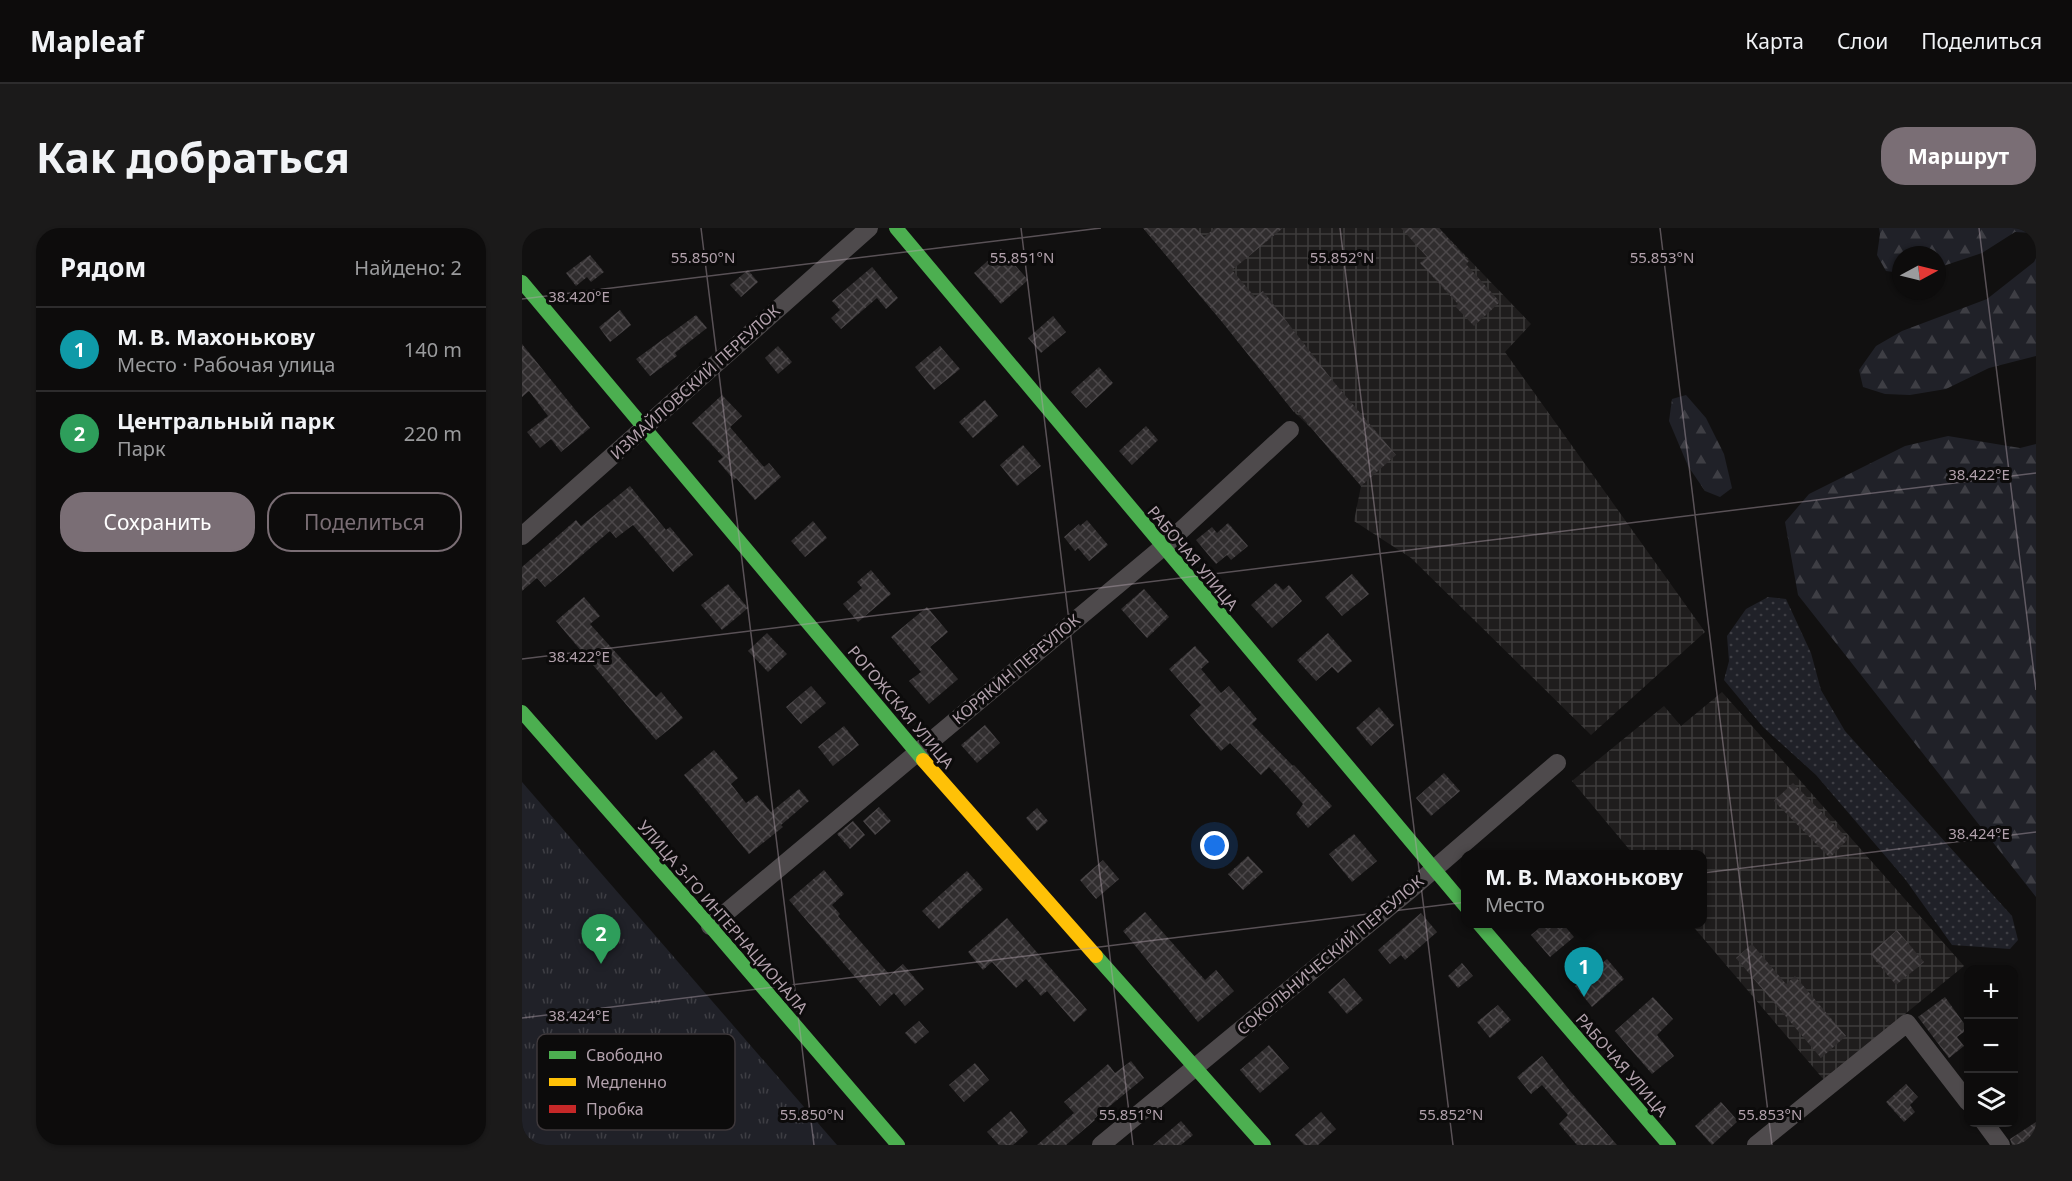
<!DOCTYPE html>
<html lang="ru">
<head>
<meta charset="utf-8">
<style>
	body { margin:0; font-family:"Noto Sans",sans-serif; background:#1b1a1a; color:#f1f3f6 }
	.controls { position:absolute; right:18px; bottom:18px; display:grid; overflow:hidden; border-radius:12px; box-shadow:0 2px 4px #0004 }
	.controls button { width:54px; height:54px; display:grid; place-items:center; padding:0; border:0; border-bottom:2px solid #2d2c2d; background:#0d0c0c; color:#f1f3f6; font:30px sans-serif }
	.compass { position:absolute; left:1370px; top:18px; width:54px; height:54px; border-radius:50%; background:#0d0c0c; box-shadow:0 2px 4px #0004; rotate:83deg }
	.you { position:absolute; left:693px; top:618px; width:21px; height:21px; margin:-15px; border:4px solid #fff; border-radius:50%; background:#1a73e8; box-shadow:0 0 0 9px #1a73e833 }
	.badge { display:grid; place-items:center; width:39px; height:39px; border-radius:50%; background:#7a6e75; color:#fff; font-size:20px; font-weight:700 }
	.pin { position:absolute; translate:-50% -50px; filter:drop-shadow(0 2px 3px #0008) }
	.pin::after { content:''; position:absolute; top:32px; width:21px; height:18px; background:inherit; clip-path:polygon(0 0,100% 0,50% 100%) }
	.popup { position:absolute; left:939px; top:622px; width:246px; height:78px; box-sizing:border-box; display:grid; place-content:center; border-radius:12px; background:#0d0c0c; filter:drop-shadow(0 2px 4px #0005); font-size:20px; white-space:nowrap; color:#9a9b9d }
	.popup b { font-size:22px; color:#f1f3f6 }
	.popup::after { content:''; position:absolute; left:50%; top:100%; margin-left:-12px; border:12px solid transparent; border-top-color:#0d0c0c }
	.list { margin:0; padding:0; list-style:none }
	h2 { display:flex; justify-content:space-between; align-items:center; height:78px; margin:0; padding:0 24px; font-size:26px }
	h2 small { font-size:20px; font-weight:400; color:#9a9b9d }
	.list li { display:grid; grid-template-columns:39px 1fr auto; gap:18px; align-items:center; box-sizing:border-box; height:84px; padding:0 24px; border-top:2px solid #2d2c2d }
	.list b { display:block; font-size:22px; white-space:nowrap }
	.list p { margin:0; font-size:20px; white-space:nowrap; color:#9a9b9d }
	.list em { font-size:20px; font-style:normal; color:#9a9b9d }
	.actions { display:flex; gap:12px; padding:18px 24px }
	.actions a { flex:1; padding:14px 0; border:2px solid #7a6e75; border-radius:24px; text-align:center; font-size:21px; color:#7a6e75 }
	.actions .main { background:#7a6e75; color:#fff }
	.icon { flex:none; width:33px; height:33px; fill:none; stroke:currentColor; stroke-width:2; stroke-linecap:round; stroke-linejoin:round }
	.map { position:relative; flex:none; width:1514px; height:917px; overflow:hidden; border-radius:24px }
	header { display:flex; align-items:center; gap:36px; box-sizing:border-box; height:84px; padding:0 30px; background:#0d0c0c; border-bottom:2px solid #2d2c2d }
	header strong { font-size:28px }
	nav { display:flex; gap:33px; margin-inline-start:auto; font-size:21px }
	.intro { display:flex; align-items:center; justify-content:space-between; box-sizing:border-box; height:144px; padding:0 36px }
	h1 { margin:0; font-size:42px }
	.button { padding:15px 27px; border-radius:24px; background:#7a6e75; color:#fff; font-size:21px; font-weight:700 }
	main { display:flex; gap:36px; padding:0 36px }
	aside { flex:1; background:#0d0c0c; border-radius:24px; box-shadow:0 2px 4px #0004 }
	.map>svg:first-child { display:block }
</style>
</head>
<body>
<header>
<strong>Mapleaf</strong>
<nav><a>Карта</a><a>Слои</a><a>Поделиться</a></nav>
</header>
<div class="intro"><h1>Как добраться</h1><a class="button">Маршрут</a></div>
<main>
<aside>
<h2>Рядом<small>Найдено: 2</small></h2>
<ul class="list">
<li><span class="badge" style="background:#0f9aa8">1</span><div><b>М. В. Махонькову</b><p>Место · Рабочая улица</p></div><em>140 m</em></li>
<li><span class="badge" style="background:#2e9e5b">2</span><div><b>Центральный парк</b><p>Парк</p></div><em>220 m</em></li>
</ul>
<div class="actions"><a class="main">Сохранить</a><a>Поделиться</a></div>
</aside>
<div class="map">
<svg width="1514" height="917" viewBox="0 0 1514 917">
	<defs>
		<pattern id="industrial-grid" width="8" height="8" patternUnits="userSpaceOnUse" patternTransform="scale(1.5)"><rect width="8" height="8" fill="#1f1d1d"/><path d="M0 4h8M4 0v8" fill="none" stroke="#3d3b3b"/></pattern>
		<pattern id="grass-dots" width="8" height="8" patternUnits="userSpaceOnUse" patternTransform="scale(1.5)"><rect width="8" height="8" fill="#202128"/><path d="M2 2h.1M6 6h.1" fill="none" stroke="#3e3e44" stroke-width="1.8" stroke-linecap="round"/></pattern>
		<pattern id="forest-firs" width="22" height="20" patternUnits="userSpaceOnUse" patternTransform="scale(1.5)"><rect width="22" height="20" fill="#202128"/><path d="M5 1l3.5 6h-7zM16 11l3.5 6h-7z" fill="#3e3e44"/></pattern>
		<pattern id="park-tufts" width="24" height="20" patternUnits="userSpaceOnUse" patternTransform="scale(1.5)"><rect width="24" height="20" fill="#202128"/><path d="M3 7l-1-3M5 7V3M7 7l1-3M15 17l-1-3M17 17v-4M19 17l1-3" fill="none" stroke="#3e3e44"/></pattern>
		<pattern id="building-cross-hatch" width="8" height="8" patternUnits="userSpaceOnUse" patternTransform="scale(1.5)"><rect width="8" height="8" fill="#302d2e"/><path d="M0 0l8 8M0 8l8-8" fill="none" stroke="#4c484a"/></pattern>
	</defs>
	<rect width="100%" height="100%" fill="#111010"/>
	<g fill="url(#industrial-grid)">
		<path d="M 621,0 L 917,0 L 1009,96 L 983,124 L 1183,404 L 1069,507 L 889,330 L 832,293 L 839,258 L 789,200 L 772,184 L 701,95 Z"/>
		<path d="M 1200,464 L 1442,738 L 1302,852 L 1169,696 L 1180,696 L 1180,626 L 1111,626 L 1050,553 L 1142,478 L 1159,498 Z"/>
	</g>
	<path fill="url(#grass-dots)" d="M 1246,369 L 1264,371 L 1289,425 L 1299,462 L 1323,503 L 1490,688 L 1496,712 L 1488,721 L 1430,717 L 1383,651 L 1294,547 L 1241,499 L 1202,452 L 1207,433 L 1205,408 L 1224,381 Z"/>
	<g fill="url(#forest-firs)">
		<path d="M 1357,0 L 1514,0 L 1514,5 L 1493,4 L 1460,25 L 1415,40 L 1415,27 L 1379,27 L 1379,45 L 1364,43 L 1355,27 L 1358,6 Z"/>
		<path d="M 1514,30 L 1514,128 L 1467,140 L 1424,161 L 1388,167 L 1363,166 L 1341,159 L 1337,142 L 1354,118 L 1380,103 L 1465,71 L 1512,34 Z"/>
		<path d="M 1164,167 L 1184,190 L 1202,226 L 1210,260 L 1198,269 L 1183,263 L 1166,238 L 1147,193 L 1150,171 Z"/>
		<path d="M 1426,208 L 1498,220 L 1514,216 L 1514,669 L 1276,367 L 1263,294 L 1287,266 L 1383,218 Z"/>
	</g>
	<path fill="url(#park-tufts)" d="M 0,554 L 315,917 L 0,917 Z"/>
	<g fill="url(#building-cross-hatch)">
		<path d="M 621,0 L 674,0 L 682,9 L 693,0 L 761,0 L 710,42 L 733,69 L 741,63 L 811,153 L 874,227 L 839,258 L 774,182 L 772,184 L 701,95 Z"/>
		<path d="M 879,0 L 917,0 L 947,33 L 944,36 L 978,74 L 952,98 L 933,78 L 936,76 L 898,35 L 905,29 Z"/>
		<path d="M 479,21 L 506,52 L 479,76 L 452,45 Z"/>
		<path d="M 68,27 L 82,44 L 69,54 L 65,49 L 54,58 L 44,45 Z"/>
		<path d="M 350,39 L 376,70 L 364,81 L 355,70 L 319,101 L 309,90 L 318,82 L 310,73 Z"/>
		<path d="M 226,42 L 236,54 L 219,69 L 208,57 Z"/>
		<path d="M 98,82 L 109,97 L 88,114 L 77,99 Z"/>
		<path d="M 174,87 L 185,100 L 153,125 L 155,128 L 128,148 L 114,131 Z"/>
		<path d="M 531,88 L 544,104 L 519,125 L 506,110 Z"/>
		<path d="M 0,116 L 68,200 L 39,224 L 29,211 L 18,220 L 5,204 L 26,188 L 7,163 L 0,169 Z"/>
		<path d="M 256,118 L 270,134 L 256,146 L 243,130 Z"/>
		<path d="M 418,118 L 438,141 L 412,162 L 393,139 Z"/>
		<path d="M 577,139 L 591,155 L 564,180 L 549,164 Z"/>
		<path d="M 200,167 L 220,188 L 208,199 L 242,239 L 247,235 L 259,249 L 233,272 L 214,250 L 212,252 L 196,233 L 201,229 L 170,195 Z"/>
		<path d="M 463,172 L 476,188 L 451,210 L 437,194 Z"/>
		<path d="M 624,198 L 636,212 L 610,237 L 597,223 Z"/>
		<path d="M 501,217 L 519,238 L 495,258 L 478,237 Z"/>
		<path d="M 108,258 L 144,302 L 148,299 L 171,327 L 151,344 L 111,297 L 94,310 L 88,303 L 23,359 L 15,350 L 0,363 L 0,339 L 54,292 L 59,298 Z"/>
		<path d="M 565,292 L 586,317 L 567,333 L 556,320 L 553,323 L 542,309 L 557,296 L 558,298 Z"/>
		<path d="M 291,293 L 305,310 L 283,329 L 269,313 Z"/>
		<path d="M 706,295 L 726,318 L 709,332 L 705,327 L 694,336 L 674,312 L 690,299 L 695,305 Z"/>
		<path d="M 349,342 L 369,366 L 336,394 L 321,376 L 340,360 L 335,354 Z"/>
		<path d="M 830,346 L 847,366 L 820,388 L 803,369 Z"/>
		<path d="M 754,355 L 761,362 L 767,357 L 780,373 L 750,400 L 729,377 Z"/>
		<path d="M 206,356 L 226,380 L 200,402 L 179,377 Z"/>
		<path d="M 622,361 L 647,389 L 625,410 L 599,381 Z"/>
		<path d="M 62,369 L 78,388 L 68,396 L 134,469 L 139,464 L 161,490 L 134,512 L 34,393 Z"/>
		<path d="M 405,379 L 426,404 L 408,419 L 436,451 L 407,476 L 387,453 L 399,444 L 369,409 Z"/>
		<path d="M 245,405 L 265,426 L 246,444 L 226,423 Z"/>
		<path d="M 806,405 L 830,433 L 816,445 L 810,439 L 794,453 L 775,432 Z"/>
		<path d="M 673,418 L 687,434 L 679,441 L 699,465 L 707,458 L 735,491 L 730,496 L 771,538 L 772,537 L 810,578 L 786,600 L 774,586 L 781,576 L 747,539 L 739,547 L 708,515 L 699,523 L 668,487 L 679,477 L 647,441 Z"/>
		<path d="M 289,458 L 304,475 L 279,496 L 264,479 Z"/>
		<path d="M 857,479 L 872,497 L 849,518 L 834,500 Z"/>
		<path d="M 463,497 L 478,515 L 455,535 L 439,517 Z"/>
		<path d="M 322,498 L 337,517 L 311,538 L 296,519 Z"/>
		<path d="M 192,522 L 216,550 L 209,556 L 224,575 L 235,567 L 249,584 L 277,561 L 287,573 L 259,597 L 261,599 L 227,626 L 162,547 Z"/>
		<path d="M 922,545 L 938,563 L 909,588 L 894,570 Z"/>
		<path d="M 1271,555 L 1326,611 L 1308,630 L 1252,573 Z"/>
		<path d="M 357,579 L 369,593 L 353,607 L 341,593 Z"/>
		<path d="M 515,580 L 526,593 L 515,603 L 504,590 Z"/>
		<path d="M 331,593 L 343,607 L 328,621 L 315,606 Z"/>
		<path d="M 832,606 L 855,633 L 830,654 L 807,626 Z"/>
		<path d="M 726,628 L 741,644 L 721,662 L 706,646 Z"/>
		<path d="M 581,632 L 597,651 L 574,671 L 558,652 Z"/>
		<path d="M 302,642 L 322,666 L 310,677 L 318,686 L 316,688 L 368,747 L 381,736 L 402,761 L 383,778 L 372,765 L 358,778 L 267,672 Z"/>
		<path d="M 445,643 L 461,661 L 417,701 L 400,683 Z"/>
		<path d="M 623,684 L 683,752 L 694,742 L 712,763 L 676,794 L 601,703 Z"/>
		<path d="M 899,685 L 915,704 L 883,732 L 879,727 L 868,736 L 856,722 Z"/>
		<path d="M 485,690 L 565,782 L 552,794 L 525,763 L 519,768 L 504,751 L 494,760 L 470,734 L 461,742 L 446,724 Z"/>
		<path d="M 1022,696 L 1041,696 L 1052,709 L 1028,729 L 1009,707 Z"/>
		<path d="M 1375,702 L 1402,734 L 1374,757 L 1348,726 Z"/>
		<path d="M 1230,716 L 1264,756 L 1273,748 L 1324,808 L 1299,830 L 1214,730 Z"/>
		<path d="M 1085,731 L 1102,751 L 1070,779 L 1053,758 Z"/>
		<path d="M 940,735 L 951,748 L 936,760 L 926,748 Z"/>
		<path d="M 822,750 L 841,772 L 825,786 L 806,764 Z"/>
		<path d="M 1131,769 L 1151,791 L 1135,807 L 1152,828 L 1130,846 L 1093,803 Z"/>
		<path d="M 1423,769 L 1446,801 L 1435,809 L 1442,818 L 1427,830 L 1396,789 Z"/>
		<path d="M 976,777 L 989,792 L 968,810 L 955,794 Z"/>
		<path d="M 397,793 L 407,804 L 393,816 L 383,805 Z"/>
		<path d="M 747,817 L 767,840 L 738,865 L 718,842 Z"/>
		<path d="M 1020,828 L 1048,863 L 1095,917 L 1055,917 L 1037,896 L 1046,887 L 1020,857 L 1009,866 L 995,849 Z"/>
		<path d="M 609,833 L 622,850 L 572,891 L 573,892 L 544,917 L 515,917 L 552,885 L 542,874 L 570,850 L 586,836 L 593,845 Z"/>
		<path d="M 453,835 L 467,852 L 442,874 L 427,857 Z"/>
		<path d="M 1384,856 L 1396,869 L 1388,877 L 1393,884 L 1382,894 L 1364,874 Z"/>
		<path d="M 1199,874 L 1216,893 L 1190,917 L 1173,898 Z"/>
		<path d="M 489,883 L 506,904 L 491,917 L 477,917 L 465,904 Z"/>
		<path d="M 799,884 L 814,901 L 796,917 L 782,917 L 773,907 Z"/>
		<path d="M 659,893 L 671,907 L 659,917 L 631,917 Z"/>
		<path d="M 1514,894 L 1514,917 L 1490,917 L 1488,911 Z"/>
	</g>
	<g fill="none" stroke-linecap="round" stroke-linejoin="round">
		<g stroke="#4e4a4c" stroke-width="18">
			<path d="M 0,308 L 347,0"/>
			<path d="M 188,698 L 641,319 L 768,202"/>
			<path d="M 1462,894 L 1479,917"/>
			<path d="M 579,917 L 889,661 L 1035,535"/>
			<path d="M 1234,917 L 1385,795 L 1446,874"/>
		</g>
		<g stroke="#4caf50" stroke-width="14">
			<path d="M 374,0 L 944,679"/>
			<path d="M 0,54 L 401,532"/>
			<path d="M 0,484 L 188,698 L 376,917"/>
			<path d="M 957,696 L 1147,917"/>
			<path d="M 574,728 L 742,917"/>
		</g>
		<path stroke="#ffc107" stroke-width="14" d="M 401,532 L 574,728"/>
	</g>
	<path fill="none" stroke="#b2a1ac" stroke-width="1.5" stroke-opacity="0.45" d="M 179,0 L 292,917M 499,0 L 611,917M 818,0 L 931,917M 1138,0 L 1250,917M 1457,0 L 1514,462M 0,71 L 579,0M 0,431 L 1514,245M 0,790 L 1514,604"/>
	<g text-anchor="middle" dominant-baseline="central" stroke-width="6" stroke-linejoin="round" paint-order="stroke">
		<g font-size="16" fill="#b2a1ac" stroke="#0c0b0b">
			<text transform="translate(173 154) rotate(-42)">ИЗМАЙЛОВСКИЙ ПЕРЕУЛОК</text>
			<text transform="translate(671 330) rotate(50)">РАБОЧАЯ УЛИЦА</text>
			<text transform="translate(494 441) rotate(-40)">КОРЯКИН ПЕРЕУЛОК</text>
			<text transform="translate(379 479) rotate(50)">РОГОЖСКАЯ УЛИЦА</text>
			<text transform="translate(201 689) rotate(49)">УЛИЦА 3-ГО ИНТЕРНАЦИОНАЛА</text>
			<text transform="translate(808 727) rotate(-40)">СОКОЛЬНИЧЕСКИЙ ПЕРЕУЛОК</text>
			<text transform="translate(1100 837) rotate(49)">РАБОЧАЯ УЛИЦА</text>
		</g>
	</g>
	<rect x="15" y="806" width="198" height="96" rx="9" fill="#0c0b0b" stroke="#3e383b" stroke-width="1.5"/>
	<rect x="27" y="823" width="27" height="8" fill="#4caf50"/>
	<rect x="27" y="850" width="27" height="8" fill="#ffc107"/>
	<rect x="27" y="877" width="27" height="8" fill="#c62828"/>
	<g font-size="16" fill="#b2a1ac">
		<text x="64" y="833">Свободно</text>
		<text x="64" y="860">Медленно</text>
		<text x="64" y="887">Пробка</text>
	</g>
	<g font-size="15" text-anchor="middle" fill="#b2a1ac" stroke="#0c0b0b" stroke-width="6" stroke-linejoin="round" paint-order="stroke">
		<text x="181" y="35">55.850°N</text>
		<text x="500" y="35">55.851°N</text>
		<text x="820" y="35">55.852°N</text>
		<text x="1140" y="35">55.853°N</text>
		<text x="57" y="74">38.420°E</text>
		<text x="1457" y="252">38.422°E</text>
		<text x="57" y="434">38.422°E</text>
		<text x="1457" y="611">38.424°E</text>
		<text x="57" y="793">38.424°E</text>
		<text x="290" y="892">55.850°N</text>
		<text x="609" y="892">55.851°N</text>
		<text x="929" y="892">55.852°N</text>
		<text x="1248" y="892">55.853°N</text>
	</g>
</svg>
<div class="controls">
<button>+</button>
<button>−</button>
<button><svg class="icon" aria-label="layers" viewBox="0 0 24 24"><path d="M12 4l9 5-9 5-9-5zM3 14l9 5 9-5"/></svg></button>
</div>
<svg class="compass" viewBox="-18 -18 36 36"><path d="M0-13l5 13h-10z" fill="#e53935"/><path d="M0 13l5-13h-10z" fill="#9a9b9d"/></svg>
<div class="you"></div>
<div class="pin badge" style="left:1062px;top:769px;background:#0f9aa8">1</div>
<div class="popup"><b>М. В. Махонькову</b>Место</div>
<div class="pin badge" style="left:79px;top:736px;background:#2e9e5b">2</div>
</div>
</main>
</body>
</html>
